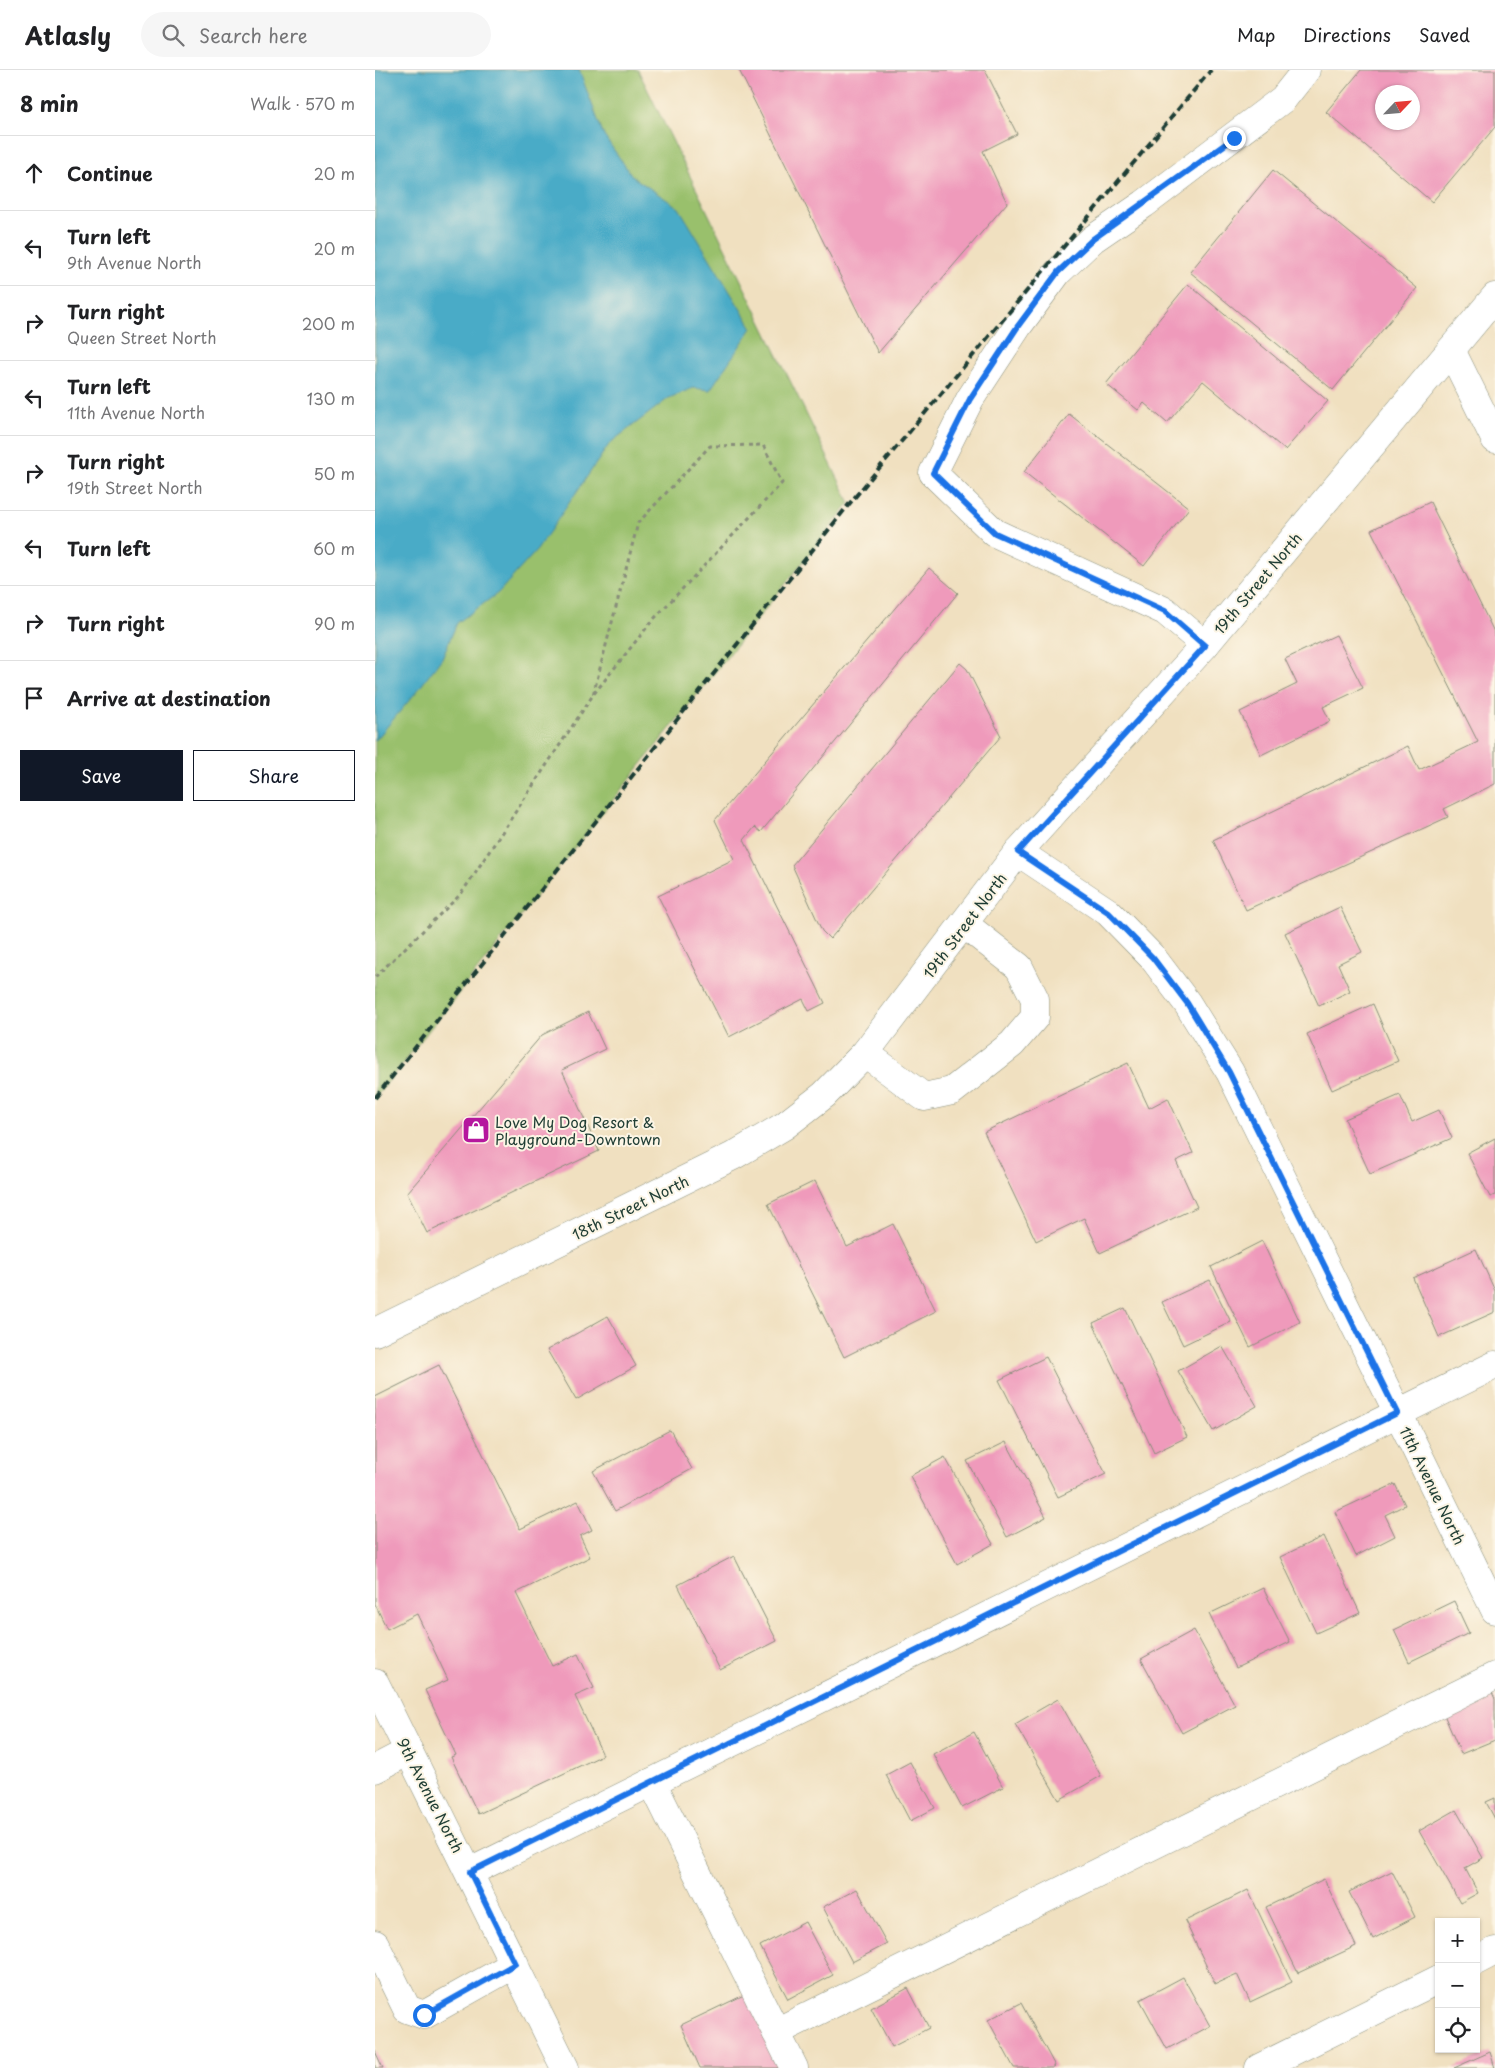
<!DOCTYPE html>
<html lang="en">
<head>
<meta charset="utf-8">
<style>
	body { margin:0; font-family:"Playpen Sans",sans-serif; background:#f6f6f6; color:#202124 }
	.controls { position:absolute; right:15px; bottom:15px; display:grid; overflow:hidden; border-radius:0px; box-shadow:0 1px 4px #0004 }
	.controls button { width:45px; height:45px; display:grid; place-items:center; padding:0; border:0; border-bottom:1px solid #e0e0e0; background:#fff; color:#202124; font:25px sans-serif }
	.compass { position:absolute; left:1000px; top:15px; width:45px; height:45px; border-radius:50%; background:#fff; box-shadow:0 1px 4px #0004; rotate:64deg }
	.stop { position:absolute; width:15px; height:15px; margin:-11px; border:4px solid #1a73e8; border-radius:50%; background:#fff }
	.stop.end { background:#1a73e8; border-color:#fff; box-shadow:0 1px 5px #0008 }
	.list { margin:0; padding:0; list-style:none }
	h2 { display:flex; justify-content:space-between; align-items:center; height:65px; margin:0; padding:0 20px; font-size:21px }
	h2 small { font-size:16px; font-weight:400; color:#757577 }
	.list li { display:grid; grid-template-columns:32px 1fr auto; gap:15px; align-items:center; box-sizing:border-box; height:75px; padding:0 20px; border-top:1px solid #e0e0e0 }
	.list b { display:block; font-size:19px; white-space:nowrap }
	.list p { margin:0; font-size:16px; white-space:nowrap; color:#757577 }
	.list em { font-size:16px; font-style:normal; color:#757577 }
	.actions { display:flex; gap:10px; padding:15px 20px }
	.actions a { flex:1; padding:11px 0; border:1px solid #111827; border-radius:0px; text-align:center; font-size:18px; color:#111827 }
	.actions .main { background:#111827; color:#fff }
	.icon { flex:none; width:28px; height:28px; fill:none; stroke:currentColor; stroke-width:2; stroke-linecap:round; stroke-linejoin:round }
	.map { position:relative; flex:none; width:1120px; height:1998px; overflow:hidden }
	header { display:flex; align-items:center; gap:30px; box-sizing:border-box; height:70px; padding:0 25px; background:#fff; border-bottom:1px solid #e0e0e0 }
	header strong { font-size:24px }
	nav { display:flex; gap:28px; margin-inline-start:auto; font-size:18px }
	.search { width:350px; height:45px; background:#f6f6f6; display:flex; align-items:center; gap:12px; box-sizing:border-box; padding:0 18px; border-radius:28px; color:#757577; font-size:19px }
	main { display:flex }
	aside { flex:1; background:#fff }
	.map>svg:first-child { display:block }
</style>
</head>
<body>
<header>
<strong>Atlasly</strong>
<div class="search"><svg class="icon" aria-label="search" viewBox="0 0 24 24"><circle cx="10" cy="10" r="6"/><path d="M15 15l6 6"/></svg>Search here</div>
<nav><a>Map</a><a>Directions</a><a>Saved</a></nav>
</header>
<main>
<aside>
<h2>8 min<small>Walk · 570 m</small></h2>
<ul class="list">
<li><svg class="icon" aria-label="ahead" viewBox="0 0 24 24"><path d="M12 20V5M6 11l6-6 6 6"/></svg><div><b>Continue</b></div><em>20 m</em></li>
<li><svg class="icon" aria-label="left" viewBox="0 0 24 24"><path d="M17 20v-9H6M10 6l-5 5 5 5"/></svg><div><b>Turn left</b><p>9th Avenue North</p></div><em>20 m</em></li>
<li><svg class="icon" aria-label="right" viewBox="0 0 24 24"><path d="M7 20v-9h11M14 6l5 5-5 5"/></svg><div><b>Turn right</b><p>Queen Street North</p></div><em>200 m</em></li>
<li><svg class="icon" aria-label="left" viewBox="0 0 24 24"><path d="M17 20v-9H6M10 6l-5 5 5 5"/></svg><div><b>Turn left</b><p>11th Avenue North</p></div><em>130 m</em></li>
<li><svg class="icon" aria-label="right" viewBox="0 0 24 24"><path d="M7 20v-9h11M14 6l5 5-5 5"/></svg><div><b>Turn right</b><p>19th Street North</p></div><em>50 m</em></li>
<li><svg class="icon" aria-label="left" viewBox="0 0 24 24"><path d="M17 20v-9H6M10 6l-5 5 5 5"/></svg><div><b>Turn left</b></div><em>60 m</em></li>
<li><svg class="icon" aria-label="right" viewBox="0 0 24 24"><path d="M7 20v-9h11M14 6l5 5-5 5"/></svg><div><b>Turn right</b></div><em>90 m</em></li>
<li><svg class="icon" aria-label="arrive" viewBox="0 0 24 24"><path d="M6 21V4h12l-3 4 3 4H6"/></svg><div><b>Arrive at destination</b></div></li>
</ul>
<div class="actions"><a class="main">Save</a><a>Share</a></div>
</aside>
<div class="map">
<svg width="1120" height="1998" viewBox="0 0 1120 1998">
	<rect width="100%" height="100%" fill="#fcf5e5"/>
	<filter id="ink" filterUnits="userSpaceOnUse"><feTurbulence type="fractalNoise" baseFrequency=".02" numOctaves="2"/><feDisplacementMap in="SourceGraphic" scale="10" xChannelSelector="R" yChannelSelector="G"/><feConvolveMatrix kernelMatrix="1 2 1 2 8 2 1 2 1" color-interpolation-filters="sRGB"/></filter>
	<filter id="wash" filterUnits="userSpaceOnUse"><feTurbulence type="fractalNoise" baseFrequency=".0096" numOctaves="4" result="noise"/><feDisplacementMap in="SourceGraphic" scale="20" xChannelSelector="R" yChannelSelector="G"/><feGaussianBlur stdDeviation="1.12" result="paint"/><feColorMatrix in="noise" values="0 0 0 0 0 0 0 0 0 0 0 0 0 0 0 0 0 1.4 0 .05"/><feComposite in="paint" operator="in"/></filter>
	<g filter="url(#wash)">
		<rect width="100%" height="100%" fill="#f0e0c0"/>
		<path fill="#99c06c" stroke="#5c7e50" d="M 0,0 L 263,0 L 475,433 L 0,1028 Z"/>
		<path fill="#48abc7" stroke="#34747e" d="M 0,0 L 204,0 L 229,66 L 258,107 L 304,138 L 377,258 L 335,320 L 318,318 L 294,328 L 235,373 L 162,480 L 123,523 L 82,553 L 67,588 L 43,620 L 0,671 Z"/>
		<g id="blocks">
			<g fill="#ef9abb" fill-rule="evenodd">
				<path d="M 364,0 L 610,0 L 642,64 L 608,81 L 632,133 L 503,283 Z"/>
				<path d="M 986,0 L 1120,0 L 1120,57 L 1057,132 L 951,42 ZM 1008,22 L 1038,22 L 1038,52 L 1008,52 Z"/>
				<path d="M 898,100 L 1042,218 L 958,320 L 815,202 Z"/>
				<path d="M 813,214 L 953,331 L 910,380 L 828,311 L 792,353 L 769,333 L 763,340 L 731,314 Z"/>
				<path d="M 694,344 L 814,438 L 769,496 L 649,402 Z"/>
				<path d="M 1055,432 L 1120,564 L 1120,714 L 1069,739 L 1073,747 L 871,840 L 838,770 L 1033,676 L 1044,700 L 1103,672 L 996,460 Z"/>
				<path d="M 554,498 L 583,523 L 386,762 L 380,757 L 369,770 L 450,933 L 434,941 L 428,929 L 354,967 L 283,826 L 359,789 L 340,750 Z"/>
				<path d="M 961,565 L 988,618 L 948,637 L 955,651 L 886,685 L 865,642 L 922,614 L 910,589 Z"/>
				<path d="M 585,593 L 592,599 L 626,666 L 455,869 L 447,861 L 417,795 Z"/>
				<path d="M 965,837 L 987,882 L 963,894 L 975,921 L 944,936 L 910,863 Z"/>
				<path d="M 998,934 L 1023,991 L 957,1020 L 932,964 Z"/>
				<path d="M 213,942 L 230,979 L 187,1000 L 224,1081 L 52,1163 L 32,1123 L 167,965 Z"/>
				<path d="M 753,993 L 774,1038 L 793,1028 L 818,1083 L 801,1091 L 822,1137 L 725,1183 L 709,1148 L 661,1171 L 609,1062 Z"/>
				<path d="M 1025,1025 L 1037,1052 L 1064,1040 L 1077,1068 L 995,1104 L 970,1049 Z"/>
				<path d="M 1120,1068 L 1120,1125 L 1115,1127 L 1092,1083 Z"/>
				<path d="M 440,1111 L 472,1177 L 518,1154 L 561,1241 L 469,1287 L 393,1134 Z"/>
				<path d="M 887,1171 L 925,1252 L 875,1277 L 836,1197 Z"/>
				<path d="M 1101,1179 L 1120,1221 L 1120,1242 L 1064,1267 L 1038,1208 Z"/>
				<path d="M 835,1210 L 856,1252 L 808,1275 L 787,1232 Z"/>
				<path d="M 750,1238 L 812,1367 L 779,1383 L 718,1253 Z"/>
				<path d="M 233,1246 L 261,1296 L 201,1330 L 172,1280 Z"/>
				<path d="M 847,1276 L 882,1336 L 838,1361 L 803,1301 Z"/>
				<path d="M 671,1287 L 731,1404 L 683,1427 L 624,1310 Z"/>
				<path d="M 64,1295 L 145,1459 L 203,1431 L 217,1460 L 205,1466 L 215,1487 L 141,1523 L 177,1596 L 203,1584 L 219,1618 L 200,1626 L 228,1685 L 103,1744 L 76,1687 L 81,1685 L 50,1620 L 73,1610 L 42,1544 L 12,1559 L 0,1534 L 0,1327 Z"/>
				<path d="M 295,1360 L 317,1399 L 240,1441 L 218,1401 Z"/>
				<path d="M 631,1372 L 671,1447 L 632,1467 L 592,1391 Z"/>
				<path d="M 570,1387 L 618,1474 L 582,1494 L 535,1406 Z"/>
				<path d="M 1020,1414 L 1030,1435 L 1010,1445 L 1020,1466 L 981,1486 L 960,1442 Z"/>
				<path d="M 949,1466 L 985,1543 L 941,1563 L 905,1487 Z"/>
				<path d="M 359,1486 L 402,1571 L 345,1600 L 303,1515 Z"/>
				<path d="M 888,1518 L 915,1572 L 861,1598 L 834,1544 Z"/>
				<path d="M 1079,1531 L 1094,1563 L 1034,1592 L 1019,1560 Z"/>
				<path d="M 819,1560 L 860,1635 L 807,1663 L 766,1589 Z"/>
				<path d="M 1116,1620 L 1120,1629 L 1120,1670 L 1086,1684 L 1067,1640 Z"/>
				<path d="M 683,1629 L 726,1706 L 684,1730 L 640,1654 Z"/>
				<path d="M 599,1662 L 628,1717 L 587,1738 L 558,1684 Z"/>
				<path d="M 535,1692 L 560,1738 L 535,1751 L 511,1705 Z"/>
				<path d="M 1120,1728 L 1120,1749 L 1111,1732 Z"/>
				<path d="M 1081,1740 L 1108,1788 L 1090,1798 L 1103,1823 L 1085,1833 L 1044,1761 Z"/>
				<path d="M 1017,1801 L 1040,1847 L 998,1869 L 974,1822 Z"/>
				<path d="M 949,1809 L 981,1876 L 923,1903 L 891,1837 Z"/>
				<path d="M 482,1819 L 512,1874 L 477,1892 L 448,1837 Z"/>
				<path d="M 873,1820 L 917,1912 L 875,1932 L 862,1904 L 840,1914 L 810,1851 Z"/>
				<path d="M 430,1852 L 458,1905 L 413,1929 L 385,1876 Z"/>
				<path d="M 808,1907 L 835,1956 L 792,1979 L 765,1930 Z"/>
				<path d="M 533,1918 L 554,1958 L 517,1977 L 496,1938 Z"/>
				<path d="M 371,1924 L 407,1998 L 325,1998 L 306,1955 Z"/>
				<path d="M 646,1933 L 680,1996 L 677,1998 L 639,1998 L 613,1950 Z"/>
				<path d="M 0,1981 L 5,1992 L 8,1998 L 0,1998 Z"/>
				<path d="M 1115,1982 L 1120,1998 L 1079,1998 Z"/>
			</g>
		</g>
	</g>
	<g filter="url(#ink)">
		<use href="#blocks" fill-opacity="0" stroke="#888e7a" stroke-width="1"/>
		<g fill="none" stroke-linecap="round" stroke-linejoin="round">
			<defs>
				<g id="minor">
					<path d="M 1076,280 L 1120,369"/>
					<path d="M 830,575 L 790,541 L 620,463 L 558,403 L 595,329 L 643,256 L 683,202 L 718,169 L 769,134 L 908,29 L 931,0"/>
					<path d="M 643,782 L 733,842 L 778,888 L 812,933 L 855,1002 L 1120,1540"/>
					<path d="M 490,983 L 549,1027 L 577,1021 L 637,974 L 660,947 L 660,929 L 644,897 L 589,854"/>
					<path d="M 0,1262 L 358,1086 L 409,1056 L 449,1025 L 490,983 L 643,782 L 830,575 L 1120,227"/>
					<path d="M 0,1613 L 190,1998"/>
					<path d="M 0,1699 L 34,1681"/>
					<path d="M 277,1712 L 419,1998"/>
					<path d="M 95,1802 L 1120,1295"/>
					<path d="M 0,1874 L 32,1939 L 49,1945 L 140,1894"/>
					<path d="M 1101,1891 L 1120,1881"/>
					<path d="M 401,1962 L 1120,1606"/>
					<path d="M 884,1998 L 1064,1909"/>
				</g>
			</defs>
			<use href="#minor" stroke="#888e7a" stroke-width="29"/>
			<path stroke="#888e7a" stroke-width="3" stroke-dasharray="4 4" stroke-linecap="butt" d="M 0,907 L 86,824 L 218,625 L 277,551 L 407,413 L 388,375 L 335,376 L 263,453 L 218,625"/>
			<use href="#minor" stroke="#fff" stroke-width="28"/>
			<path stroke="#1f3d34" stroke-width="4" stroke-dasharray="8 4" stroke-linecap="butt" d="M 0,1028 L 475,433 L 836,0"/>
		</g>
	</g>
	<g fill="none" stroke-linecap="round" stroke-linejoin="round" filter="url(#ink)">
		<path stroke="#1a73e8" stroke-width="6" d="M 49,1945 L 140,1894 L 95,1802 L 1022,1343 L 854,1002 L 812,933 L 778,888 L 733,842 L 643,782 L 830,576 L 790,541 L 620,463 L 558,403 L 595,329 L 643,256 L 683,202 L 718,169 L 859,68"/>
	</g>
	<defs>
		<symbol id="shop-square" viewBox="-11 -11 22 22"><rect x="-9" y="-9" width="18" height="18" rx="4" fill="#b5179e" stroke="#fcf5e5"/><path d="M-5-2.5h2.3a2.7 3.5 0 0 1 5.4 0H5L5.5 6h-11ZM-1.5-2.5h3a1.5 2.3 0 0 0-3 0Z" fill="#fff"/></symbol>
	</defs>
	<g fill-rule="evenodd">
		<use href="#shop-square" x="85" y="1044" width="32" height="32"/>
	</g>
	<g text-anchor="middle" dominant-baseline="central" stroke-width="4" stroke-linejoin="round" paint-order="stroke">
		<g font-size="15" fill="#1f3d34" stroke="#fcf5e5">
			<text transform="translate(882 513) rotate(-50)">19th Street North</text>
			<text transform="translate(589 855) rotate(-53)">19th Street North</text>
			<text transform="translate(255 1137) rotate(-26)">18th Street North</text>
			<text transform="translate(1058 1415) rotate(64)">11th Avenue North</text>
			<text transform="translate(56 1725) rotate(63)">9th Avenue North</text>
		</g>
		<g font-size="15" fill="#1f3d34" stroke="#fcf5e5" text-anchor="start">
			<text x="120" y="1051">Love My Dog Resort &amp;<tspan x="120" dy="17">Playground-Downtown</tspan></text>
		</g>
	</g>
</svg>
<div class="controls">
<button>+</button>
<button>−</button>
<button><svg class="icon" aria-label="locate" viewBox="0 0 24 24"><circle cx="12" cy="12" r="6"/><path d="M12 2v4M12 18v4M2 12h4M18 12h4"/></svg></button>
</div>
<svg class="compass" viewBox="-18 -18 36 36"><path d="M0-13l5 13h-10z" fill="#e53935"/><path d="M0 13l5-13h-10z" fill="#757577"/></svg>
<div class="stop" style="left:49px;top:1945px"></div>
<div class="stop end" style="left:859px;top:68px"></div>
</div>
</main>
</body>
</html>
